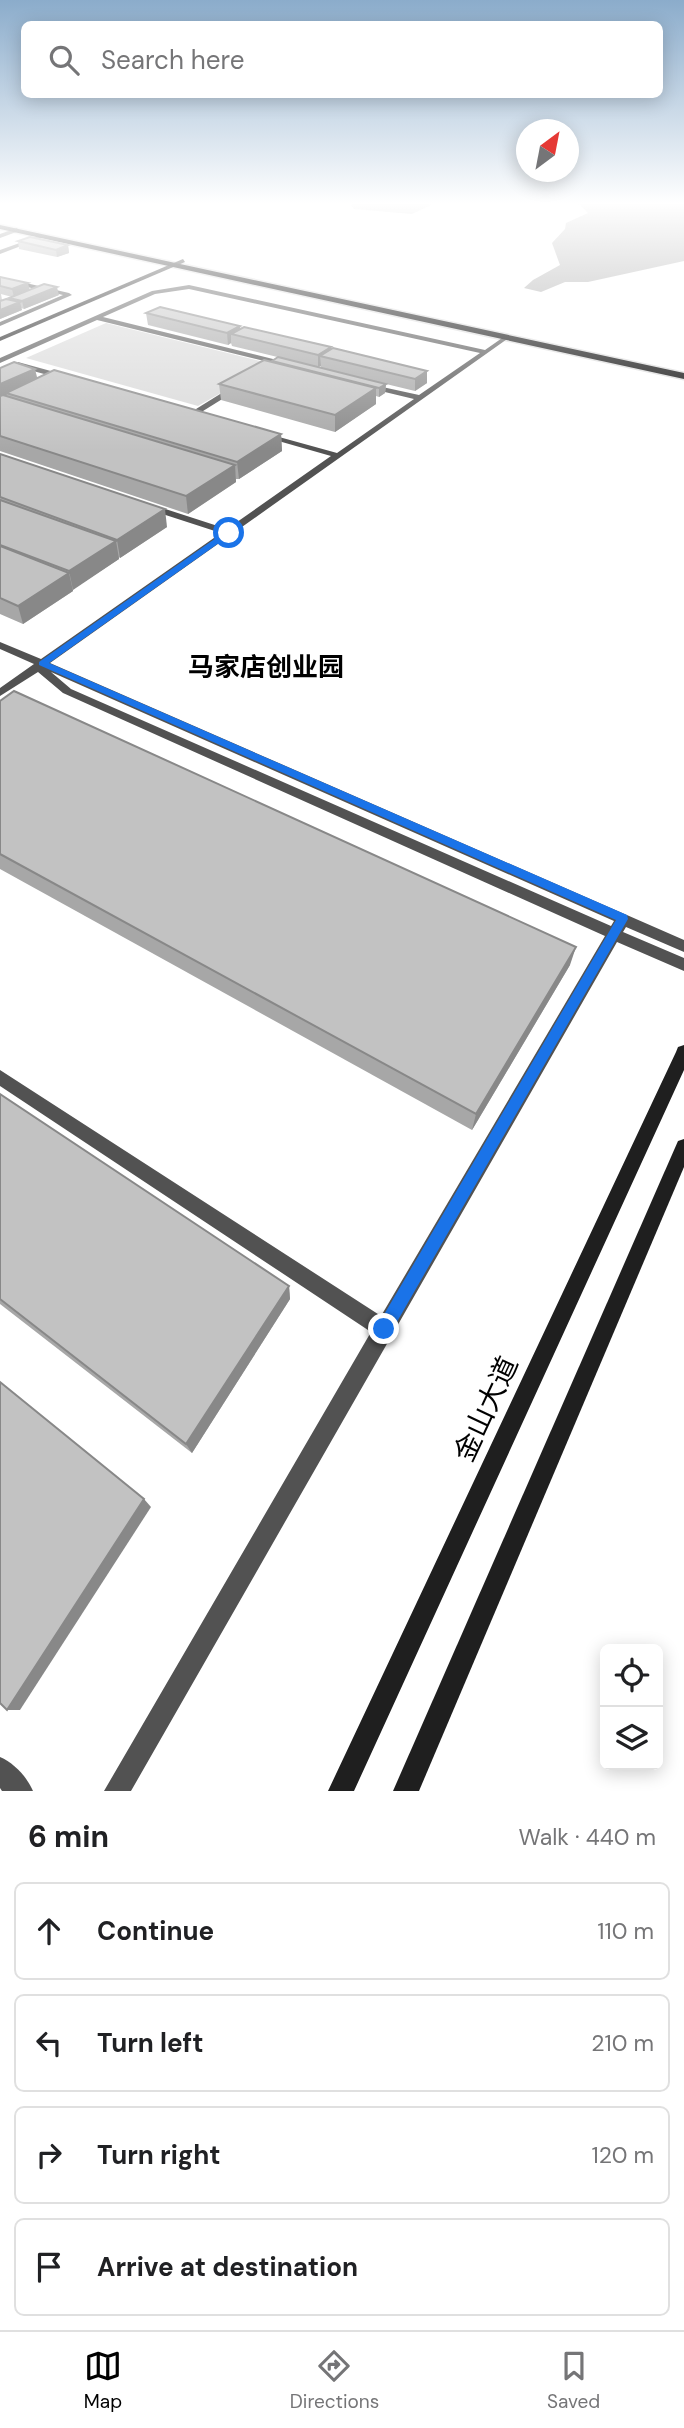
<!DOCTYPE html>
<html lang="en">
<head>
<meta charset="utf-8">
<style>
	body { margin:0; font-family:"DM Sans","Noto Sans SC",sans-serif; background:#f6f6f6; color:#202124 }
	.controls { position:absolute; right:21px; bottom:21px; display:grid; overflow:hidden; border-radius:10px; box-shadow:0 4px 18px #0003 }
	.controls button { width:63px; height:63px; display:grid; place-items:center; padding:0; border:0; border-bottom:2px solid #e0e0e0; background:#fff; color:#202124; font:35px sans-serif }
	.compass { position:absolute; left:516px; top:119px; width:63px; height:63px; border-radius:50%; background:#fff; box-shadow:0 4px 18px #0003; rotate:32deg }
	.stop { position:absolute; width:21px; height:21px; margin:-16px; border:5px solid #1a73e8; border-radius:50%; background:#fff }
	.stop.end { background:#1a73e8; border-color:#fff; box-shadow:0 2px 7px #0008 }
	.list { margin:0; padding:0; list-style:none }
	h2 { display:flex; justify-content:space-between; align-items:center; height:91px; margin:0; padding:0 28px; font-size:30px }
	h2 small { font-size:23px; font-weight:400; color:#757577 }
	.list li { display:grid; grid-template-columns:46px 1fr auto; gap:21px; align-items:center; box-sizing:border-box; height:98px; margin:0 14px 14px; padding:0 14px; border:2px solid #e0e0e0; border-radius:10px }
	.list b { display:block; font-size:26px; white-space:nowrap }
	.list em { font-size:23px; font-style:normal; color:#757577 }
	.icon { flex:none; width:38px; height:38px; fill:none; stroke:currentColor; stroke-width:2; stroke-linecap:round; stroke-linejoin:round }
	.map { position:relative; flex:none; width:684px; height:1791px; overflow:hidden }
	.search { position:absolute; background:#fff; box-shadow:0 4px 18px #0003; left:21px; right:21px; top:21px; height:77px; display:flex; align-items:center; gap:18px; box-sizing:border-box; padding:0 24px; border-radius:10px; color:#757577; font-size:26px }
	.sheet { height:539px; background:#fff }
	nav { display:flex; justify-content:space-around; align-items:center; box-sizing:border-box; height:98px; border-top:2px solid #e0e0e0; background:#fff; font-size:19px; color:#757577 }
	nav a { display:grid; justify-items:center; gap:4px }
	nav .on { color:#000 }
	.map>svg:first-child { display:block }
</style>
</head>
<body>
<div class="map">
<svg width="684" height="1791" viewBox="0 0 684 1791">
	<rect width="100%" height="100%" fill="#fff"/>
	<path fill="#d9d9d9" d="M 106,323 L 272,364 L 198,406 L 26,358 Z"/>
	<g fill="#a0a0a0">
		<path d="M 355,201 L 421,201 L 431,205 L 412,214 L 354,209 L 351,205 Z"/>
		<path d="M 569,201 L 684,201 L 684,261 L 588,282 L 565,282 L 541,292 L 524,288 L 533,280 L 560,265 L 552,243 L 565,229 L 566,223 L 588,213 L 580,205 Z"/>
	</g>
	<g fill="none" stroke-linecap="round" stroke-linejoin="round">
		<defs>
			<path id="highway" d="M 0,225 L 684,373 L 684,379 L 0,229 Z"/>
		</defs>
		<use href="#highway" stroke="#dbdbdb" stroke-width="3"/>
		<g fill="#525252" fill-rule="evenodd">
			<path d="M 17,228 L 19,231 L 0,238 L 0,234 Z"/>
			<path d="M 42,235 L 47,236 L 0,254 L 0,250 Z"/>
			<path d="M 0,277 L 69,293 L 72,295 L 0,326 L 0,322 L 63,295 L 0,281 Z"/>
			<path d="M 189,285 L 485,350 L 505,336 L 510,337 L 50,663 L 684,940 L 684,952 L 626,927 L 623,932 L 684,958 L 684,971 L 617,942 L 131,1791 L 104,1791 L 371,1332 L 0,1086 L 0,1070 L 381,1316 L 605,936 L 63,693 L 38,672 L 0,696 L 0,688 L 34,664 L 0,649 L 0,642 L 41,659 L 221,533 L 144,508 L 144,504 L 150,504 L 227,529 L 331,456 L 261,436 L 261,432 L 337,453 L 414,399 L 364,387 L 364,383 L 419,395 L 480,353 L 189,289 L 155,294 L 103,317 L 293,364 L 293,368 L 97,320 L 0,363 L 0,358 L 152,291 ZM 51,672 L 614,921 L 611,926 L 71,689 Z"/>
			<path d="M 18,362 L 69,376 L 70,378 L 66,380 L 15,366 Z"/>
			<path d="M 233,386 L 240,388 L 195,416 L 188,414 Z"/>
			<path d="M 0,1757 C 14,1763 27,1777 33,1791 L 2,1791 L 0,1788 Z"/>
		</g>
		<g fill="#1f1f1f" fill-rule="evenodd">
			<path d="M 183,259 L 185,262 L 0,341 L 0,337 Z"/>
			<path d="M 684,1045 L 684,1070 L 354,1791 L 328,1791 L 676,1052 L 678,1047 Z"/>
			<path d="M 684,1139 L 684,1167 L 419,1791 L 393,1791 L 678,1141 Z"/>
		</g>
		<use href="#highway" fill="#000" fill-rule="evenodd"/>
	</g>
	<g fill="#a7a7a7" fill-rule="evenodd">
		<path d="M 18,241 L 68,245 L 69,253 L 57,257 L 19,249 Z"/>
		<path d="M 0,277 L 29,290 L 59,295 L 24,309 L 21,308 L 22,310 L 0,319 ZM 1,294 L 12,297 L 9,298 L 9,300 L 2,300 Z"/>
		<path d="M 146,313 L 241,328 L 331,350 L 333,348 L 427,383 L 415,391 L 386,384 L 385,393 L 379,397 L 376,396 L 376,404 L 335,432 L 221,400 L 219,384 L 272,361 L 321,368 L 321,366 L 318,367 L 232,346 L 231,343 L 228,345 L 148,325 Z"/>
		<path d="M 0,368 L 37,378 L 281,434 L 282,451 L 239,479 L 236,479 L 236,482 L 188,514 L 0,451 Z"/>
		<path d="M 0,454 L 167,527 L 120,558 L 119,557 L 119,559 L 73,589 L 73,591 L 23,624 L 0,614 Z"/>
		<path d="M 0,701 L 570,965 L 472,1130 L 0,869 Z"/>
		<path d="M 0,1094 L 289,1286 L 290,1299 L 192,1453 L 0,1304 Z"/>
	</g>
	<g fill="#888">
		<path d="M 68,245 L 69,253 L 57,257 L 56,250 Z"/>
		<path d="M 28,283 L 30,291 L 14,297 L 12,289 Z"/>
		<path d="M 57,287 L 59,295 L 24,309 L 22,301 Z"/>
		<path d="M 20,302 L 22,310 L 0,319 L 0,310 Z"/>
		<path d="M 240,326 L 241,336 L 231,334 L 231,343 L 228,345 L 227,333 Z"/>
		<path d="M 331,347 L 331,358 L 320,356 L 321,366 L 318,367 L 318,355 Z"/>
		<path d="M 35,369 L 38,381 L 6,393 L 7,395 L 0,398 L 0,384 Z"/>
		<path d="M 427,371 L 427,383 L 415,391 L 415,379 Z"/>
		<path d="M 386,384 L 385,393 L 379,397 L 379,388 Z"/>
		<path d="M 376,388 L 376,404 L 335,432 L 335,415 Z"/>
		<path d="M 281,434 L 282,451 L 239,479 L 237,462 Z"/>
		<path d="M 235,465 L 236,482 L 188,514 L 186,496 Z"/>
		<path d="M 165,509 L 167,527 L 120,558 L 117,540 Z"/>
		<path d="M 116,541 L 119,559 L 73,590 L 69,571 Z"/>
		<path d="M 69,573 L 73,591 L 23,624 L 18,606 Z"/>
		<path d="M 576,947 L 570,965 L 472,1130 L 476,1114 Z"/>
		<path d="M 289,1286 L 290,1299 L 192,1453 L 186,1444 Z"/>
		<path d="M 144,1499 L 151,1507 L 20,1710 L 7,1710 Z"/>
	</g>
	<g fill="#c2c2c2" stroke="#888" stroke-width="2">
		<path d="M 30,237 L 68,245 L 56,250 L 18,241 Z"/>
		<path d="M 0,277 L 28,283 L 12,289 L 0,286 Z"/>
		<path d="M 44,284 L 57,287 L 22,301 L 9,298 Z"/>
		<path d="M 6,299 L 20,302 L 0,310 L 0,301 Z"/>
		<path d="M 160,307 L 240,326 L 227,333 L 146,313 Z"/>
		<path d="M 244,327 L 331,347 L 318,355 L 231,334 Z"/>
		<path d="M 333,348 L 427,371 L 415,379 L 320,356 Z"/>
		<path d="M 278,357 L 386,384 L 379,388 L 272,361 Z"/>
		<path d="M 264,360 L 376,388 L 335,415 L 219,384 Z"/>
		<path d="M 14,362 L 35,369 L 0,384 L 0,368 Z"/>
		<path d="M 54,370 L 281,434 L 237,462 L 6,393 Z"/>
		<path d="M 3,395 L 235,465 L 186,496 L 0,436 L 0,396 Z"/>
		<path d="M 0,454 L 165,509 L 117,540 L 0,497 Z"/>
		<path d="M 0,500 L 116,541 L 69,571 L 0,545 Z"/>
		<path d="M 0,546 L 69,573 L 18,606 L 0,598 Z"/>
		<path d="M 14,691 L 576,947 L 476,1114 L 0,854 L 0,701 Z"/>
		<path d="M 0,1094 L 289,1286 L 186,1444 L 0,1299 Z"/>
		<path d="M 0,1382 L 144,1499 L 7,1710 L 0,1703 Z"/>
	</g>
	<linearGradient id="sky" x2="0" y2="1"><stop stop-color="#8baccb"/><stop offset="0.45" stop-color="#fff"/><stop offset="1" stop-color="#fff" stop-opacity="0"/></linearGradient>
	<rect width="684" height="451" fill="url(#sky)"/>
	<path fill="#1a73e8" d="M 226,531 L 233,533 L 49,663 L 627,915 L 628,919 L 390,1334 L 384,1337 L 379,1334 L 377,1329 L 379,1323 L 616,920 L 39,665 L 39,662 Z"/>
	<g text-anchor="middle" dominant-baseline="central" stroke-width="6" stroke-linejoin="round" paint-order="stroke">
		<g font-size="26" font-weight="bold" fill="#000" stroke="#fff">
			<text x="266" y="667">马家店创业园</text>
		</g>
		<g font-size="28" fill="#000" stroke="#fff">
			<text transform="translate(486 1409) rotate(-65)">金山大道</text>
		</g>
	</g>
</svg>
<div class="controls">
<button><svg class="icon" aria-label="locate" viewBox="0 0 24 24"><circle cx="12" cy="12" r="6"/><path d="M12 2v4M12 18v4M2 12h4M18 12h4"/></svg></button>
<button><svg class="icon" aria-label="layers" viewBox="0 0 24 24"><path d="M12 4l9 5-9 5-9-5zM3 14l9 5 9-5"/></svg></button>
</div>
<svg class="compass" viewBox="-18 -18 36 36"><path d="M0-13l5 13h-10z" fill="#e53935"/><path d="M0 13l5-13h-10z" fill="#757577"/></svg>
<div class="stop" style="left:229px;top:533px"></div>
<div class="stop end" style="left:384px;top:1329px"></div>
<div class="search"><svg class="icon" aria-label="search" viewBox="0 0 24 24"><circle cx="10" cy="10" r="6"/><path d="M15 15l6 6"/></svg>Search here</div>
</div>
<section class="sheet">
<h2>6 min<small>Walk · 440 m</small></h2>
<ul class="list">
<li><svg class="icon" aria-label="ahead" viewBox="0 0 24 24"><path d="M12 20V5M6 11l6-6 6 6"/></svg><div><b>Continue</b></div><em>110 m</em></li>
<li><svg class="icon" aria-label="left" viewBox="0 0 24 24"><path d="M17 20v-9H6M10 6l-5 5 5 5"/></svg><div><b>Turn left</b></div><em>210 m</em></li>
<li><svg class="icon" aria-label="right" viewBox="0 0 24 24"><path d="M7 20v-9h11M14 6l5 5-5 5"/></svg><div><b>Turn right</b></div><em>120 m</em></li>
<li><svg class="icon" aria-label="arrive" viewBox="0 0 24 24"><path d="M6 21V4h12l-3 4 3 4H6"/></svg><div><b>Arrive at destination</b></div></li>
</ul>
</section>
<nav>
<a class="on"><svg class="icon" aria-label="map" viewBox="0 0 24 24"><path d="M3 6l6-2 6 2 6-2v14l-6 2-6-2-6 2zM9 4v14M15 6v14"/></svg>Map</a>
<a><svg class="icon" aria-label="directions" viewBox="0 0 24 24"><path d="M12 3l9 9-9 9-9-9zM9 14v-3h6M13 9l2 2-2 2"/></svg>Directions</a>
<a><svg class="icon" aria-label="saved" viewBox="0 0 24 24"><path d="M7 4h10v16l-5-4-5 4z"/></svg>Saved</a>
</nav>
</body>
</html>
